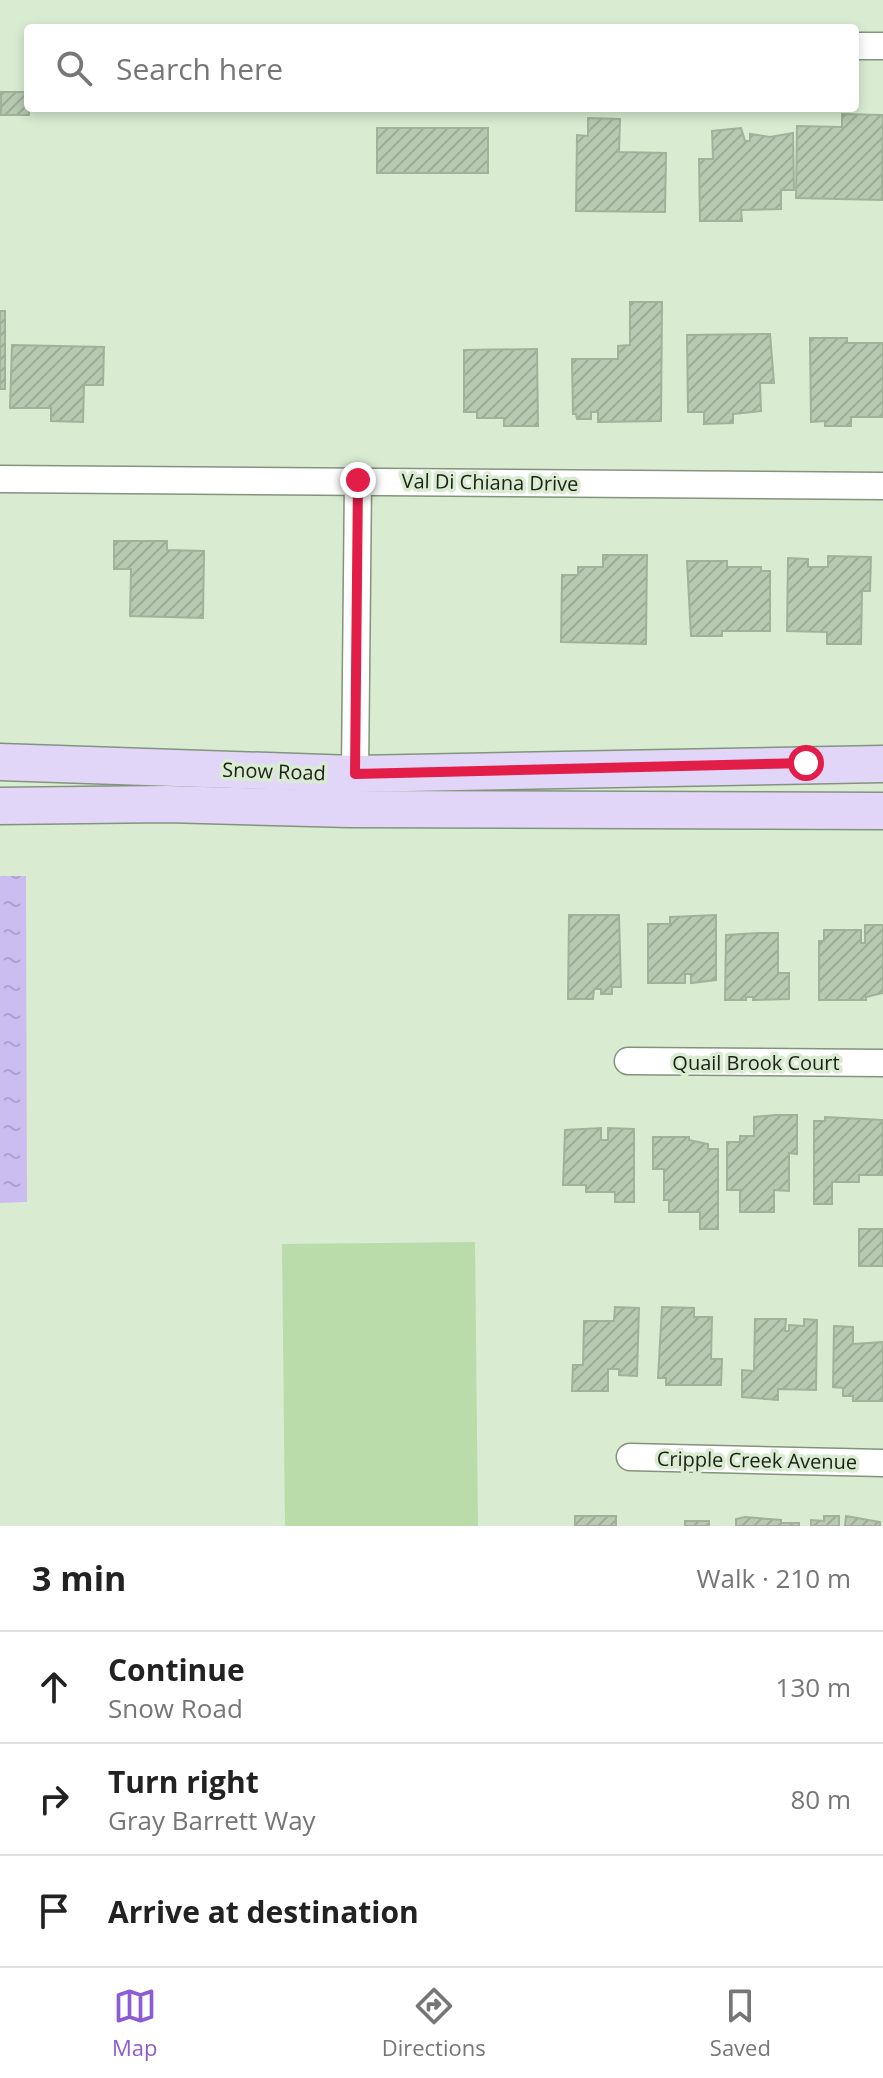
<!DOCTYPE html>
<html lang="en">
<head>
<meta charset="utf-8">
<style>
	body { margin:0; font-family:"Open Sans",sans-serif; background:#f6f6f6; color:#222 }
	.stop { position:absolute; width:24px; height:24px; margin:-18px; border:6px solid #e11d48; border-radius:50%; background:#fff }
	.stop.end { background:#e11d48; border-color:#fff; box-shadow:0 2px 8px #0008 }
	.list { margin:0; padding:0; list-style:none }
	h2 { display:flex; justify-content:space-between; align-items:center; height:104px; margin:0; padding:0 32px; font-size:34px }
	h2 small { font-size:26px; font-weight:400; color:#767676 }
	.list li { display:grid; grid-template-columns:52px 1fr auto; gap:24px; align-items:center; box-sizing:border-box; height:112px; padding:0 32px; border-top:2px solid #e0e0e0 }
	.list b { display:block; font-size:30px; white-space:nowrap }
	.list p { margin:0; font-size:26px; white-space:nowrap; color:#767676 }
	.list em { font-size:26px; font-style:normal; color:#767676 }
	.icon { flex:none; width:44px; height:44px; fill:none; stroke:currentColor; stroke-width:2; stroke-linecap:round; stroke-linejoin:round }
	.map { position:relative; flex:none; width:883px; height:1526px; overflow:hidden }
	.search { position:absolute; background:#fff; box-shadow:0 4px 12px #0003; left:24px; right:24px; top:24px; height:88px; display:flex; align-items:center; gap:20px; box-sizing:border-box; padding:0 28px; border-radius:8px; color:#767676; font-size:30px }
	.sheet { height:440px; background:#fff }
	nav { display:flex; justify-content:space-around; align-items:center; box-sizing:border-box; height:112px; border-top:2px solid #e0e0e0; background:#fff; font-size:22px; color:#767676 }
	nav a { display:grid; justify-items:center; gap:4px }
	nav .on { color:#8b5cd5 }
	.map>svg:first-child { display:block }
</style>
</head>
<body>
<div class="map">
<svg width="883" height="1526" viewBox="0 0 883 1526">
	<defs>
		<pattern id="water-ripples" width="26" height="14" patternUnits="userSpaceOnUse" patternTransform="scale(2)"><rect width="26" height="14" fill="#ccbdf1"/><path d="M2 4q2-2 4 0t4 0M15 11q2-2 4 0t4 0" fill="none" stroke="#afa2ce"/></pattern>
		<pattern id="building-hatch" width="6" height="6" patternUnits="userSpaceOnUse" patternTransform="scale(2)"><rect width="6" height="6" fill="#b7c9b0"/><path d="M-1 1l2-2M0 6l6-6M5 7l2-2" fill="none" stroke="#9dac97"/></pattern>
	</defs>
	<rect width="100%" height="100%" fill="#d9ecd2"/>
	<path fill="#badcab" d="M 475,1242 L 478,1526 L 285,1526 L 282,1244 Z"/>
	<path fill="url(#water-ripples)" d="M 0,876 L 26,876 L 27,1202 L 0,1203 Z"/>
	<g fill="url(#building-hatch)" stroke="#a1b29a" stroke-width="2">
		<path d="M 1,92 L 28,92 L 29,115 L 1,115 Z"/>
		<path d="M 842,114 L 883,115 L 882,200 L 796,198 L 797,126 L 842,127 Z"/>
		<path d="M 588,118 L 620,119 L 619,152 L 666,153 L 665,212 L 576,211 L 577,135 L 588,136 Z"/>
		<rect x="377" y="128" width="111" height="45"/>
		<path d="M 741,128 L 745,141 L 750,141 L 750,134 L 770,137 L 793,133 L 794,190 L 781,190 L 781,209 L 741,210 L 742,221 L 700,221 L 699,159 L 713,159 L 712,131 Z"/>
		<path d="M 630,302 L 662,302 L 661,421 L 598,422 L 598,412 L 591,412 L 591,419 L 577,419 L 576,414 L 573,414 L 572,359 L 618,359 L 618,346 L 630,345 Z"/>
		<rect x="0" y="311" width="5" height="78"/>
		<path d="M 770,334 L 774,383 L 760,383 L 761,411 L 733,414 L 733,423 L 704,424 L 704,412 L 688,412 L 687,335 Z"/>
		<path d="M 810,338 L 847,338 L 847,343 L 883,343 L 883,417 L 851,417 L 851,426 L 825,426 L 825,421 L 811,422 Z"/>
		<path d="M 12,345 L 104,347 L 103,385 L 84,385 L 83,422 L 51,421 L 51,408 L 10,408 Z"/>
		<path d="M 537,349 L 538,426 L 504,426 L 504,418 L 477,418 L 477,412 L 464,412 L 464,350 Z"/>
		<path d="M 114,541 L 167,541 L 167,550 L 204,551 L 203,618 L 130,616 L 131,569 L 114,569 Z"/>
		<path d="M 603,555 L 647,555 L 646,644 L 561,642 L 562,575 L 578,575 L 578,567 L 603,567 Z"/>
		<path d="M 828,556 L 871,557 L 870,591 L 862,591 L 861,644 L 827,644 L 827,632 L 787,631 L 788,558 L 808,559 L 808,567 L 828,567 Z"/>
		<path d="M 687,561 L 727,561 L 727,567 L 761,567 L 761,571 L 770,571 L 770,631 L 722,631 L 722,636 L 691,636 Z"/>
		<path d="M 569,915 L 619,915 L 621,987 L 612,987 L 612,994 L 601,994 L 601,989 L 594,989 L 593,999 L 568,999 Z"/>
		<path d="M 716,915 L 716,980 L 691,983 L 691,974 L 685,974 L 685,983 L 648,983 L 648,924 L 670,924 L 670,917 Z"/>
		<path d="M 865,925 L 883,925 L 883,993 L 866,997 L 866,1000 L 819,1000 L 819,941 L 824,941 L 824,930 L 861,930 L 861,943 L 865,943 Z"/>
		<path d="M 759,933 L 778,933 L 778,973 L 789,973 L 789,999 L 753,1000 L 753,997 L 746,997 L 746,1000 L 725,1000 L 726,935 Z"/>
		<path d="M 776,1115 L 797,1115 L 797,1154 L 789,1153 L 789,1191 L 774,1190 L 774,1212 L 740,1212 L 740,1190 L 727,1190 L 727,1142 L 740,1142 L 740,1136 L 754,1136 L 754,1117 Z"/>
		<path d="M 825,1117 L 883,1120 L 882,1175 L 859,1175 L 859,1182 L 832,1182 L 832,1204 L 814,1204 L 814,1121 L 825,1121 Z"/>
		<path d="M 601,1128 L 601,1140 L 608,1140 L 608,1128 L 634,1129 L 634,1202 L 615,1202 L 615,1192 L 586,1192 L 586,1185 L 563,1185 L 565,1130 Z"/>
		<path d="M 653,1137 L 689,1137 L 689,1140 L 708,1144 L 708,1149 L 718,1149 L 718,1229 L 700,1229 L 700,1212 L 669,1212 L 669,1200 L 664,1200 L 664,1169 L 653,1169 Z"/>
		<rect x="859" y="1229" width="24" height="37"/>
		<path d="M 615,1307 L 639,1308 L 637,1376 L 619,1375 L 619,1369 L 608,1369 L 608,1391 L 572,1391 L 573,1365 L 583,1365 L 584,1321 L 614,1321 Z"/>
		<path d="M 662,1307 L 694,1308 L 694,1317 L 712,1317 L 711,1359 L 722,1359 L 721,1385 L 666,1385 L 666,1378 L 658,1378 Z"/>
		<path d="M 755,1319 L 786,1319 L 785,1331 L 789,1331 L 789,1325 L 804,1326 L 804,1319 L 817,1320 L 816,1390 L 778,1389 L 778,1400 L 742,1397 L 742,1370 L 754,1371 Z"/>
		<path d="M 834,1326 L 853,1327 L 853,1344 L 883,1342 L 883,1401 L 853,1401 L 853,1396 L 843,1396 L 843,1388 L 833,1387 Z"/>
		<rect x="575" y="1516" width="41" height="10"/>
		<path d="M 824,1516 L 839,1516 L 839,1526 L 811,1526 L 811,1520 L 824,1521 Z"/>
		<path d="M 846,1516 L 880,1522 L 880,1526 L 845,1526 Z"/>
		<path d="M 745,1517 L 781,1520 L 781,1523 L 799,1523 L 799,1526 L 736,1526 L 736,1519 Z"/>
		<rect x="685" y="1521" width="24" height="5"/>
	</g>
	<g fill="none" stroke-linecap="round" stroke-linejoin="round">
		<defs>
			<g id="street">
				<path d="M 855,46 L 883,46"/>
				<path d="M 0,479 L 883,486"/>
				<path d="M 355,774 L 358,480"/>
				<path d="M 628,1061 L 883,1063"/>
				<path d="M 630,1457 L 883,1463"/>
			</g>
			<g id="secondary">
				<path d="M 0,762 L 355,774 L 883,764"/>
				<path d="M 0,806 L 167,804 L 350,809 L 883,811"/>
			</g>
		</defs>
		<use href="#street" stroke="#83937c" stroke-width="29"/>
		<use href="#secondary" stroke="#83937c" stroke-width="39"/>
		<use href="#street" stroke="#fff" stroke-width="26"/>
		<use href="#secondary" stroke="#e2d6f8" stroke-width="36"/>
	</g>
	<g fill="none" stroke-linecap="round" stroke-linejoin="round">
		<path stroke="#e11d48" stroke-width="10" d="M 358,480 L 355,774 L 806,763"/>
	</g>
	<g text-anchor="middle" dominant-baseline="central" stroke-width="7" stroke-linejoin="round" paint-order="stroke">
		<g font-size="20" fill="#1a2117" stroke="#d9ecd2">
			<text transform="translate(490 482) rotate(1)">Val Di Chiana Drive</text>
			<text transform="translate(274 771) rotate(2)">Snow Road</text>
			<text x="756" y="1062">Quail Brook Court</text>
			<text transform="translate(757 1460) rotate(1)">Cripple Creek Avenue</text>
		</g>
	</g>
</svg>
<div class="stop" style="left:806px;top:763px"></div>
<div class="stop end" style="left:358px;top:480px"></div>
<div class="search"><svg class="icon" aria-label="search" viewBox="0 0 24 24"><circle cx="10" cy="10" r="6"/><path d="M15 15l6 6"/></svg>Search here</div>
</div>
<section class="sheet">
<h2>3 min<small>Walk · 210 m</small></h2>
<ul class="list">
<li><svg class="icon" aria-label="ahead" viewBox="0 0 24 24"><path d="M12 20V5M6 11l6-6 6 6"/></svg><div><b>Continue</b><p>Snow Road</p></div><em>130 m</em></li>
<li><svg class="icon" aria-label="right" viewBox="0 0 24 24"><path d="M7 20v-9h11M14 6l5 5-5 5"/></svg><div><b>Turn right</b><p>Gray Barrett Way</p></div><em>80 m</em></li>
<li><svg class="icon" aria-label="arrive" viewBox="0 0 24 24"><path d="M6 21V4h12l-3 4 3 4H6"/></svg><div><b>Arrive at destination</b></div></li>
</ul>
</section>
<nav>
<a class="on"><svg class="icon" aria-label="map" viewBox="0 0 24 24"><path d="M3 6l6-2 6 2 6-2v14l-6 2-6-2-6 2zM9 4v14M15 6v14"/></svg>Map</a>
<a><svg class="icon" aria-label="directions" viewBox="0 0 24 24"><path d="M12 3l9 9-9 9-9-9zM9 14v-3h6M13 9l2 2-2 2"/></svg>Directions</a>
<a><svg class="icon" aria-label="saved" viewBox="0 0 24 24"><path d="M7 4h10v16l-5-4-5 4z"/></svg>Saved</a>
</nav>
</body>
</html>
